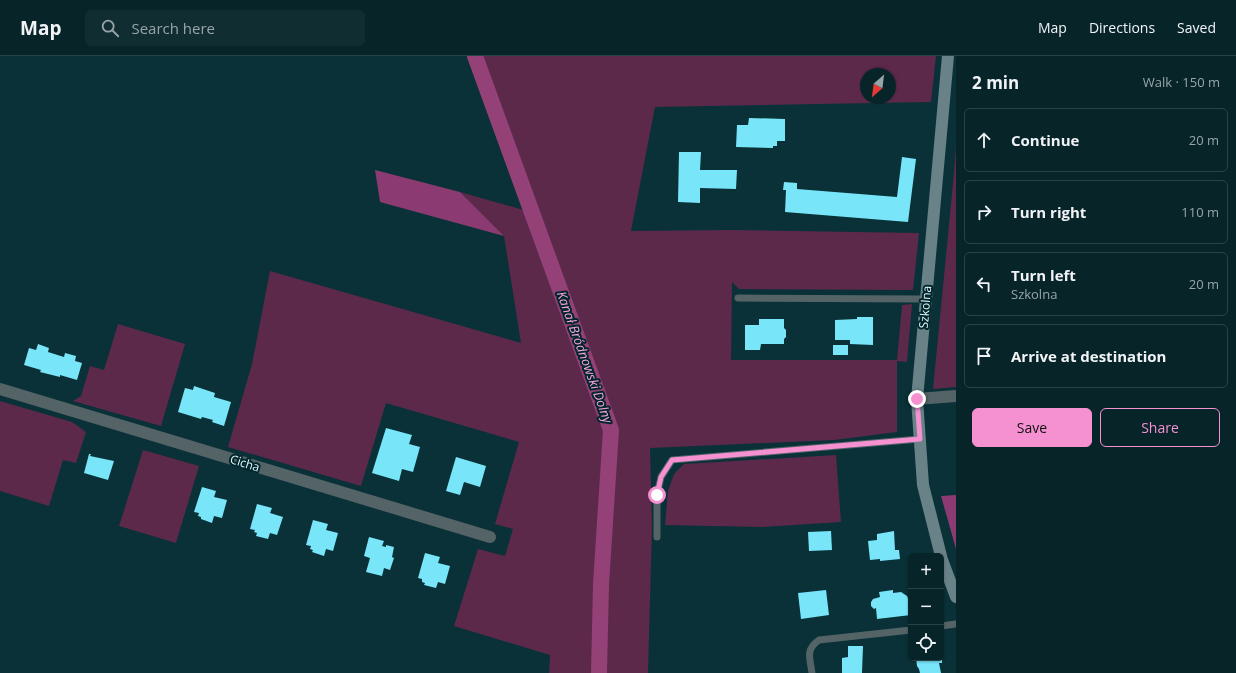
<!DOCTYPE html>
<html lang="en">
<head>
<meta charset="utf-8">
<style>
	body { margin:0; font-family:"Open Sans",sans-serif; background:#102d31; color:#f1f3f6 }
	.controls { position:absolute; right:12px; bottom:12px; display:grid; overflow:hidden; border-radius:6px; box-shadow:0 1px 3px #0004 }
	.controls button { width:36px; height:36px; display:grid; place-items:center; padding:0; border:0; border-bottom:1px solid #284246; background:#072529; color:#f1f3f6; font:20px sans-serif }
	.compass { position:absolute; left:860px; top:12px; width:36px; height:36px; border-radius:50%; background:#072529; box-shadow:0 1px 3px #0004; rotate:208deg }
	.stop { position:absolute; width:12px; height:12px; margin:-9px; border:3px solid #f590d1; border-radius:50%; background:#fff }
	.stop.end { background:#f590d1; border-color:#fff; box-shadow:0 1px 4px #0008 }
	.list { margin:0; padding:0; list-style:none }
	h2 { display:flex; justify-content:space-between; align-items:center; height:52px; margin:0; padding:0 16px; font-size:17px }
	h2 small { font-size:13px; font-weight:400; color:#98a5a8 }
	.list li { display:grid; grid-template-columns:26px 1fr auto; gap:12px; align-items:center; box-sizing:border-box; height:64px; margin:0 8px 8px; padding:0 8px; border:1px solid #284246; border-radius:6px }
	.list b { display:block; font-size:15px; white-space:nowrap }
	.list p { margin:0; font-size:13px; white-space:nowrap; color:#98a5a8 }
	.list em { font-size:13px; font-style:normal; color:#98a5a8 }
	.actions { display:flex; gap:8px; padding:12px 16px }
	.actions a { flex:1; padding:9px 0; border:1px solid #f590d1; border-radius:6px; text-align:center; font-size:14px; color:#f590d1 }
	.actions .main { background:#f590d1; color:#111 }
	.icon { flex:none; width:22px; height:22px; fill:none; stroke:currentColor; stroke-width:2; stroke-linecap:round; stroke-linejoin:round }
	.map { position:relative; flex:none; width:956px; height:617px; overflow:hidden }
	header { display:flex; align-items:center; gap:24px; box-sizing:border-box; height:56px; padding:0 20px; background:#072529; border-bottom:1px solid #284246 }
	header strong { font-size:19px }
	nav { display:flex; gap:22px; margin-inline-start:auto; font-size:14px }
	.search { width:280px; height:36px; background:#102d31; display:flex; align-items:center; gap:10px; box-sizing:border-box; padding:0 14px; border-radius:6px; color:#98a5a8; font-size:15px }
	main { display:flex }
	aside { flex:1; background:#072529 }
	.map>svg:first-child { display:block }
</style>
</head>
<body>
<header>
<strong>Map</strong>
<div class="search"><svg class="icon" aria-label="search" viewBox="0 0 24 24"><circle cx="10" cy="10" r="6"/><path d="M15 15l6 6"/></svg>Search here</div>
<nav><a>Map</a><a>Directions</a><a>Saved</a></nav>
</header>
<main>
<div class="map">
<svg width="956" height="617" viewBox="0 0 956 617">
	<rect width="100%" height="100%" fill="#093137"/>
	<g fill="#5c294b" fill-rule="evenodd">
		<path d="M 467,0 L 936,0 L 931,46 L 655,51 L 631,175 L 733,174 L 919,177 L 913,234 L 739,233 L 732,226 L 731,304 L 897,304 L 902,249 L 912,248 L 907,306 L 897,305 L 897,376 L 834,384 L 650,392 L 652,470 L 648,617 L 549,617 L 550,599 L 454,570 L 478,493 L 505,500 L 513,473 L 495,468 L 519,386 L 386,347 L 361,430 L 228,391 L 252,308 L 270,215 L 521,287 L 504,180 L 460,136 L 527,155 ZM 866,18 L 890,18 L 890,42 L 866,42 Z"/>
		<path d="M 956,91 L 956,331 L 933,333 L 954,117 Z"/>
		<path d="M 118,268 L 185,288 L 161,370 L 73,345 L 81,340 L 90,310 L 104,314 Z"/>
		<path d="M 0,345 L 72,366 L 86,376 L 76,407 L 63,404 L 49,450 L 0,435 Z"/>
		<path d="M 143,394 L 199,410 L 176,487 L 119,470 Z"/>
		<path d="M 836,399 L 841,466 L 762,471 L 665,469 L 668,435 L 674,418 L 684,408 Z"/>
	</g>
	<g fill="#8c3b72">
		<path d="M 375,114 L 460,136 L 504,180 L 380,146 Z"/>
		<path d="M 956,439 L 956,493 L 941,440 Z"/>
	</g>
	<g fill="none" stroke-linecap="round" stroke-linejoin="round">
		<path stroke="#944178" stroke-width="16" d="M 475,0 L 611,374 L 601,528 L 599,617"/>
	</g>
	<g fill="#78e5f9">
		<path d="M 749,62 L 785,63 L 785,85 L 777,85 L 777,90 L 773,90 L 773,92 L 736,91 L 737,69 L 748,69 Z"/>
		<path d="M 679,96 L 701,96 L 700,114 L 737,114 L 736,133 L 700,132 L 700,147 L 678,146 Z"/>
		<path d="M 902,101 L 916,103 L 908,166 L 785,156 L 786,134 L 783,134 L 784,126 L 797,127 L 797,133 L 897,141 Z"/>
		<path d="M 857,261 L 873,261 L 873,289 L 850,288 L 850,284 L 835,284 L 835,264 L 857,263 Z"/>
		<path d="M 759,263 L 784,263 L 784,272 L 786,274 L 786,281 L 784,283 L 784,288 L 761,288 L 760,294 L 745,294 L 745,269 L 759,269 Z"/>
		<path d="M 38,288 L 49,292 L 48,296 L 64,301 L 65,297 L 76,300 L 75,305 L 82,307 L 77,324 L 60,319 L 60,321 L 40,316 L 41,314 L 24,309 L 29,292 L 36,294 Z"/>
		<rect x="833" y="289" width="15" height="10"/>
		<path d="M 194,330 L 215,337 L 214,341 L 231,346 L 224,370 L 212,366 L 213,364 L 202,361 L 201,363 L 178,356 L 185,332 L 193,334 Z"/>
		<path d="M 386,372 L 412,379 L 409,388 L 420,391 L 413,416 L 402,413 L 399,425 L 372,417 Z"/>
		<path d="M 89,398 L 91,398 L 90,400 L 114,405 L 108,424 L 84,417 Z"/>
		<path d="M 456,401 L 486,410 L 480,431 L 464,426 L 460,439 L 446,435 Z"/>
		<path d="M 202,431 L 216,435 L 214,441 L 227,444 L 222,462 L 214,460 L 212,467 L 201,463 L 201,461 L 198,460 L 199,457 L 194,456 Z"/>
		<path d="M 257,448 L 272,452 L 270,457 L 283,461 L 277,479 L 270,477 L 268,483 L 256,480 L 257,477 L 254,476 L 255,474 L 250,473 Z"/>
		<path d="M 313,464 L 328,468 L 326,474 L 338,477 L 333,495 L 326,493 L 324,500 L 312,496 L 313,494 L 310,493 L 311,490 L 306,489 Z"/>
		<path d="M 831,475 L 832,494 L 809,495 L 808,476 Z"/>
		<path d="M 894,475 L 895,494 L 899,494 L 900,503 L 880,505 L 880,503 L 870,504 L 868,485 L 877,484 L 877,478 Z"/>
		<path d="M 369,481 L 384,485 L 382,490 L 386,491 L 386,489 L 394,491 L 392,501 L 394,502 L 390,514 L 384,512 L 382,520 L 366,516 L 370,502 L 364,500 Z"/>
		<path d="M 425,497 L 440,501 L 438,507 L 450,510 L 445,528 L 438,526 L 436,532 L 424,529 L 425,527 L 422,526 L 422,523 L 418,522 Z"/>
		<path d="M 826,534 L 829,559 L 801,563 L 798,537 Z"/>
		<path d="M 893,534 L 893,537 L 901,536 L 907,540 L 910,548 L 911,547 L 911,559 L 877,563 L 876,552 L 874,553 L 871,550 L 871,546 L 873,543 L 880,541 L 879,536 Z"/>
		<path d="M 848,590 L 863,590 L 862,617 L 842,617 L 842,602 L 848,601 Z"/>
		<path d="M 916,602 L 942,602 L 942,607 L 939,607 L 941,617 L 920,617 L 919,613 L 917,610 Z"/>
	</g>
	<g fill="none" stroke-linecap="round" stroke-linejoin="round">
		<g stroke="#536366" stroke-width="7">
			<path d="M 738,242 L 926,243"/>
			<path d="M 657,481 L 657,439 L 661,421 L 672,404 L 920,383"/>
			<path d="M 941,570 L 956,568"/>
			<path d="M 812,617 C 810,602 805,594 819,584 L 911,574"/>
		</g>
		<g stroke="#536366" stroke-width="12">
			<path d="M 0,333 L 490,481"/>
			<path d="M 917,343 L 956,340"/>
		</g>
		<g stroke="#698287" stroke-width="12">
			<path d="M 941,500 L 923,429 L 917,343 L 948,0"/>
			<path d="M 941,501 L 956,541"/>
		</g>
	</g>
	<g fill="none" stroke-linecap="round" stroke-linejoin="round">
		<path stroke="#f590d1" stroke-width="5" d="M 657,439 L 661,421 L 672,404 L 920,383 L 917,343"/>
	</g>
	<g text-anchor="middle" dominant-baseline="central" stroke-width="4" stroke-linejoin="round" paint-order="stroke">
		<g font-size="12" fill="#e4f8fc" stroke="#00272d">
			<text transform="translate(925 251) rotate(-85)">Szkolna</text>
			<text transform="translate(245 407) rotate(17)">Cicha</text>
		</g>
		<g font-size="13" font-style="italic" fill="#fca2db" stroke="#00272d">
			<text transform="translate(585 301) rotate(70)">Kanał Bródnowski Dolny</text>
		</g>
	</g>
</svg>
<div class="controls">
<button>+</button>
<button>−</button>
<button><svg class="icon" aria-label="locate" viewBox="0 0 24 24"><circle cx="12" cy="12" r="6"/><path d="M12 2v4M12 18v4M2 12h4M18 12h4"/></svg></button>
</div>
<svg class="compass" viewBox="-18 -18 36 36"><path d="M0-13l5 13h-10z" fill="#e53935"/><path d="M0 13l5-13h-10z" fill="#98a5a8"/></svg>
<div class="stop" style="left:657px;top:439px"></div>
<div class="stop end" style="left:917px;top:343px"></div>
</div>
<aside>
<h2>2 min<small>Walk · 150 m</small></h2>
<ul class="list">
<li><svg class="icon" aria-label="ahead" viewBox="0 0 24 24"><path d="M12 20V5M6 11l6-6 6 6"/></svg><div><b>Continue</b></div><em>20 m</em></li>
<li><svg class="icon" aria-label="right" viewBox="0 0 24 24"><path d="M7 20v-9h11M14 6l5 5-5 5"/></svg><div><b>Turn right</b></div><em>110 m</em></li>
<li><svg class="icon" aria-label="left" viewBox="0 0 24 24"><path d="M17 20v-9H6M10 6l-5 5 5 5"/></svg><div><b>Turn left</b><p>Szkolna</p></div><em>20 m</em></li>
<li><svg class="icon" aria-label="arrive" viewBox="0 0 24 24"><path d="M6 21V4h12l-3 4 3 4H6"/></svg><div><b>Arrive at destination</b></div></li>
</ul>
<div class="actions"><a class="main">Save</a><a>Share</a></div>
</aside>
</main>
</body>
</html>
